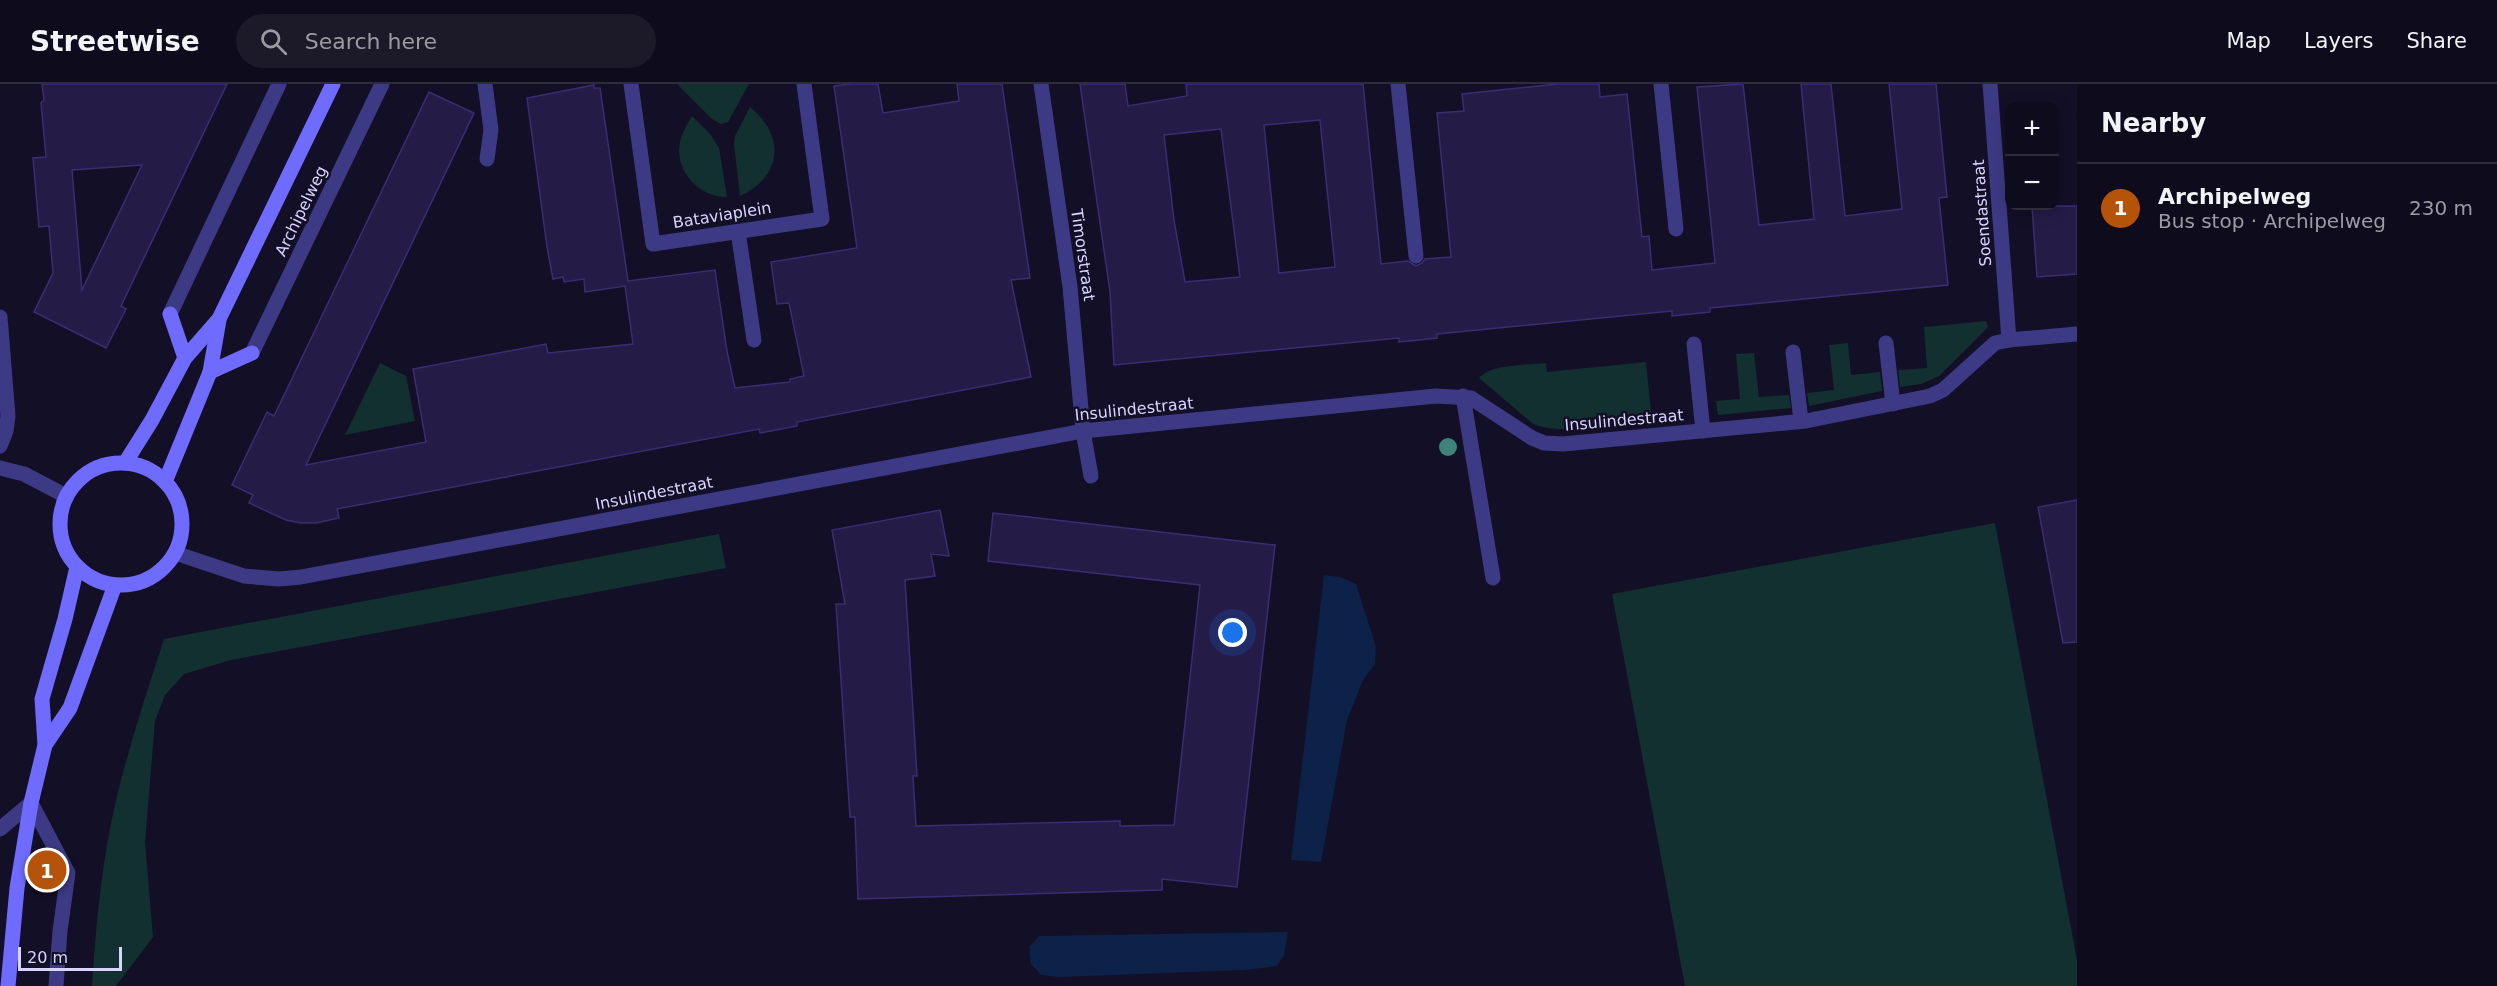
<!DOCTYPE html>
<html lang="en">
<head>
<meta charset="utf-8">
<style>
	body { margin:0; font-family:"DejaVu Sans",sans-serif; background:#1c1929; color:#f1f3f6 }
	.controls { position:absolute; right:18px; top:18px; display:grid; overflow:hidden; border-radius:12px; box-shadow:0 3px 15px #0003 }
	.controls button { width:54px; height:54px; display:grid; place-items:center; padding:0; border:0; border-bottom:2px solid #2e2b3b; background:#0e0b1c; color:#f1f3f6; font:30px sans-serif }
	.scale { position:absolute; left:18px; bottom:15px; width:104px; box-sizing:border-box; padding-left:6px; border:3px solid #d9d4ff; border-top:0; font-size:16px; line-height:21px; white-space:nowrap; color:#d9d4ff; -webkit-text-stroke:4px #130f26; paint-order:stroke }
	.you { position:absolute; left:1233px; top:549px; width:21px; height:21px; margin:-15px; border:4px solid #fff; border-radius:50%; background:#1a73e8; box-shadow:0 0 0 9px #1a73e833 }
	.badge { display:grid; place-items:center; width:39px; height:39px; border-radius:50%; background:#b45309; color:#fff; font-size:20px; font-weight:700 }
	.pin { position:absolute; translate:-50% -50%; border:3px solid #fff; box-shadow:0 2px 6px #0006 }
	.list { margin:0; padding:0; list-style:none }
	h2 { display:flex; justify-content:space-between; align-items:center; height:78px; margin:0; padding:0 24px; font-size:26px }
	h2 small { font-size:20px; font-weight:400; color:#9b9ba3 }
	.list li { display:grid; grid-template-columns:39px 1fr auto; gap:18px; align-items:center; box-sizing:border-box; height:90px; padding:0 24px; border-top:2px solid #2e2b3b }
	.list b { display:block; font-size:22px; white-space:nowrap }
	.list p { margin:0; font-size:20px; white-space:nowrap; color:#9b9ba3 }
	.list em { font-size:20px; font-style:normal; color:#9b9ba3 }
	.icon { flex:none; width:33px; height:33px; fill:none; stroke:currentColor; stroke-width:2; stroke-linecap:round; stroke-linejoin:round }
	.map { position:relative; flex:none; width:2077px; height:902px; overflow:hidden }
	header { display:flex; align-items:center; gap:36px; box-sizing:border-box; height:84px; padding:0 30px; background:#0e0b1c; border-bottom:2px solid #2e2b3b }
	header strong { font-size:28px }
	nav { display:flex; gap:33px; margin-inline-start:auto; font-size:21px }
	.search { width:420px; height:54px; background:#1c1929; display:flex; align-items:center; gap:15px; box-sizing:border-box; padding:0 21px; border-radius:33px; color:#9b9ba3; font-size:22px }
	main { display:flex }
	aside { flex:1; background:#0e0b1c }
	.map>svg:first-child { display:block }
</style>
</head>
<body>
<header>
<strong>Streetwise</strong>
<div class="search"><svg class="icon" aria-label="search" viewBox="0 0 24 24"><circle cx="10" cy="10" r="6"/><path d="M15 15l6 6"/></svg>Search here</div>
<nav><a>Map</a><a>Layers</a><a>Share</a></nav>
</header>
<main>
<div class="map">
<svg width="2077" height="902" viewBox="0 0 2077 902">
	<rect width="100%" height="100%" fill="#130f26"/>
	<g fill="#12302f">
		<path d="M 677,0 L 749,0 L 728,38 L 721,40 L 712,35 Z"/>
		<path d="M 750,23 C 786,52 782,93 740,112 L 734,60 L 735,52 Z"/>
		<path d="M 692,32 L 711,51 L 719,64 L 727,113 C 699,114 674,86 680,58 C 682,48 687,41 692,32 Z"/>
		<path d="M 1986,237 L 1988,243 L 1939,292 L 1921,300 L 1900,303 L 1898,286 L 1927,284 L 1924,243 Z"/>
		<path d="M 1848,259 L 1851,291 L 1880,288 L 1882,307 L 1809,322 L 1807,309 L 1834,306 L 1829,261 Z"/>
		<path d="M 1754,269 L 1759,313 L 1789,311 L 1791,324 L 1718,331 L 1716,317 L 1740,315 L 1736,270 Z"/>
		<path d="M 1646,278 L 1652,337 C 1621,340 1558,353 1532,339 L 1479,294 C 1490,280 1528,281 1546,279 L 1547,288 Z"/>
		<path d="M 380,279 L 406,292 L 415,337 L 345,351 Z"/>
		<path d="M 1995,439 L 2077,876 L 2077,902 L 1685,902 L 1612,510 Z"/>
		<path d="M 719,450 L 726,484 L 231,576 L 184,590 L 165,611 L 155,637 L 145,758 L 153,853 L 116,902 L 92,902 C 96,839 102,774 117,712 C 130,659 147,607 164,555 Z"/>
	</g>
	<g fill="#0c2248">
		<path d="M 1324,491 L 1340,493 L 1356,500 L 1376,563 L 1375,580 L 1363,596 L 1347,636 L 1321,778 L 1291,776 Z"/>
		<path d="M 1288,848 L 1284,871 L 1277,882 L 1245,886 L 1059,893 L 1041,891 L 1031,880 L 1029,863 L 1039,852 Z"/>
	</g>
	<g fill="#241b47" stroke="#3b2d73" stroke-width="1.5" fill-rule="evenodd">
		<path d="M 42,0 L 227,0 L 121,222 L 126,225 L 106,264 L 34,228 L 53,189 L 49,142 L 39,143 L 33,74 L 46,73 L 41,19 L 44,16 ZM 142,81 L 82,206 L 72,86 Z"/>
		<path d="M 851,0 L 878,0 L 883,29 L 959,17 L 957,0 L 1002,0 L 1030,194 L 1011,196 L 1031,293 L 797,338 L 797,342 L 781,345 L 760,349 L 759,345 L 337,425 L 339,434 L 316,439 L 301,439 L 286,436 L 249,419 L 253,411 L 232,401 L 267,328 L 274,332 L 429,8 L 474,29 L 306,381 L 426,358 L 413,285 L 546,260 L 548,269 L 633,260 L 625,202 L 585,208 L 584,195 L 564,198 L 563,193 L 553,195 L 547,163 L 527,14 L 594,1 L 594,4 L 600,4 L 628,197 L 715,186 L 727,267 L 735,304 L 790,298 L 790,295 L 804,292 L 789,219 L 777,220 L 771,178 L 857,164 L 834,2 Z"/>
		<path d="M 1080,0 L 1125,0 L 1128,22 L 1187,12 L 1186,0 L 1363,0 L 1381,180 L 1408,177 L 1416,182 L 1422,179 L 1425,175 L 1451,173 L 1437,29 L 1464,27 L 1462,10 L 1557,0 L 1599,0 L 1600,13 L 1627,10 L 1642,153 L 1649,152 L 1652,186 L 1715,179 L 1697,3 L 1743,0 L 1759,141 L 1814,135 L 1801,0 L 1831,0 L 1845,132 L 1902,125 L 1889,0 L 1936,0 L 1947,113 L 1939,114 L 1948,201 L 1710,224 L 1710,228 L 1672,232 L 1672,227 L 1437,250 L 1437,254 L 1419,256 L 1399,258 L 1399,254 L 1114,281 L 1110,208 ZM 1320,36 L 1335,183 L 1279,189 L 1264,41 ZM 1221,45 L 1240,193 L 1185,198 L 1174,136 L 1164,51 Z"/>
		<path d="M 2032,122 L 2077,122 L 2077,190 L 2037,193 Z"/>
		<path d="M 2077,416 L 2077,558 L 2063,559 L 2038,423 Z"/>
		<path d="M 940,426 L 949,472 L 931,470 L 935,492 L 905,496 L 917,692 L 913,692 L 916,742 L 1120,737 L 1120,742 L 1174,741 L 1200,501 L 988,477 L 993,429 L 1275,461 L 1237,803 L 1162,795 L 1162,806 L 858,815 L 855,733 L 850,733 L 836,520 L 845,520 L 832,446 Z"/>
	</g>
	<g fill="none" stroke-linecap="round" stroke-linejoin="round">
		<g stroke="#3d3a85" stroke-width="15">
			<path d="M 485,0 L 491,46 L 487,75"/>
			<path d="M 738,147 L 754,256"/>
			<path d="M 1886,259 L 1893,320"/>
			<path d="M 1694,260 L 1703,347"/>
			<path d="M 1793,268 L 1801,337"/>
			<path d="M 1463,312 L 1493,494"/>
			<path d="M 1083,347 L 1091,392"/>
		</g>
		<g stroke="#3d3a85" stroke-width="15">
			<path d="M 631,0 L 653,160 L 822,135 L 804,0"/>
			<path d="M 1041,0 L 1070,203 L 1083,347"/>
			<path d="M 1398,0 L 1416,172"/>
			<path d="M 1661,0 L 1676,145"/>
			<path d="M 1990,0 L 2009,256"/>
			<path d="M 170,230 L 279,0"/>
			<path d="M 0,233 L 8,332 L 6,347 L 0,362"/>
			<path d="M 252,269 L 382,0"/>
			<path d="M 0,384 L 24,390 L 66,412"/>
			<path d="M 175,469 L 244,492 L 279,495 L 301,493 L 1083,347 L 1436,312 L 1471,314 L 1532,354 L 1544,359 L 1563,360 L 1806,337 L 1930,312 L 1943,306 L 1995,259 L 2009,256 L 2077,250"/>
			<path d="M 0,745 L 31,719 L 68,789 L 60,847 L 56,902"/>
		</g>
		<g stroke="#6f6bff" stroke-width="15">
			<path d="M 170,230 L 185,274"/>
			<path d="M 210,288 L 252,269"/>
			<path d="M 125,379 L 152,336 L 185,274 L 219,235 L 333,0"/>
			<circle cx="121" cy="440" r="61"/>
			<path d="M 165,398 L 210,288 L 219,236"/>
			<path d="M 45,661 L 70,624 L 115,501"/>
			<path d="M 8,902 L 17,804 L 31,719 L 45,661 L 42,615 L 65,535 L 77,483"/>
		</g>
	</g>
	<circle fill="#3d827b" cx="1448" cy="363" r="9"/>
	<g text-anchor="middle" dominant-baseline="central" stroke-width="5" stroke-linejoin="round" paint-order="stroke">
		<g font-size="16" fill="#d9d4ff" stroke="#130f26">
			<text transform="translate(301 127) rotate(-64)">Archipelweg</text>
			<text transform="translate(1982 129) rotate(-94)">Soendastraat</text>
			<text transform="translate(722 131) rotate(-9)">Bataviaplein</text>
			<text transform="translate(1083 171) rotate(82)">Timorstraat</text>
			<text transform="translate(1134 325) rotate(-6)">Insulindestraat</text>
			<text transform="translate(1624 336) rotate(-5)">Insulindestraat</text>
			<text transform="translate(654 409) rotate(-11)">Insulindestraat</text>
		</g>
	</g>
</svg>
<div class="controls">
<button>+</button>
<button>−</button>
</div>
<div class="scale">20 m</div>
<div class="you"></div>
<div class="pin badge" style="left:47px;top:786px">1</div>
</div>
<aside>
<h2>Nearby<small></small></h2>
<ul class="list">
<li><span class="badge">1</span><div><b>Archipelweg</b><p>Bus stop · Archipelweg</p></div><em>230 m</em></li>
</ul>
</aside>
</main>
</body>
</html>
